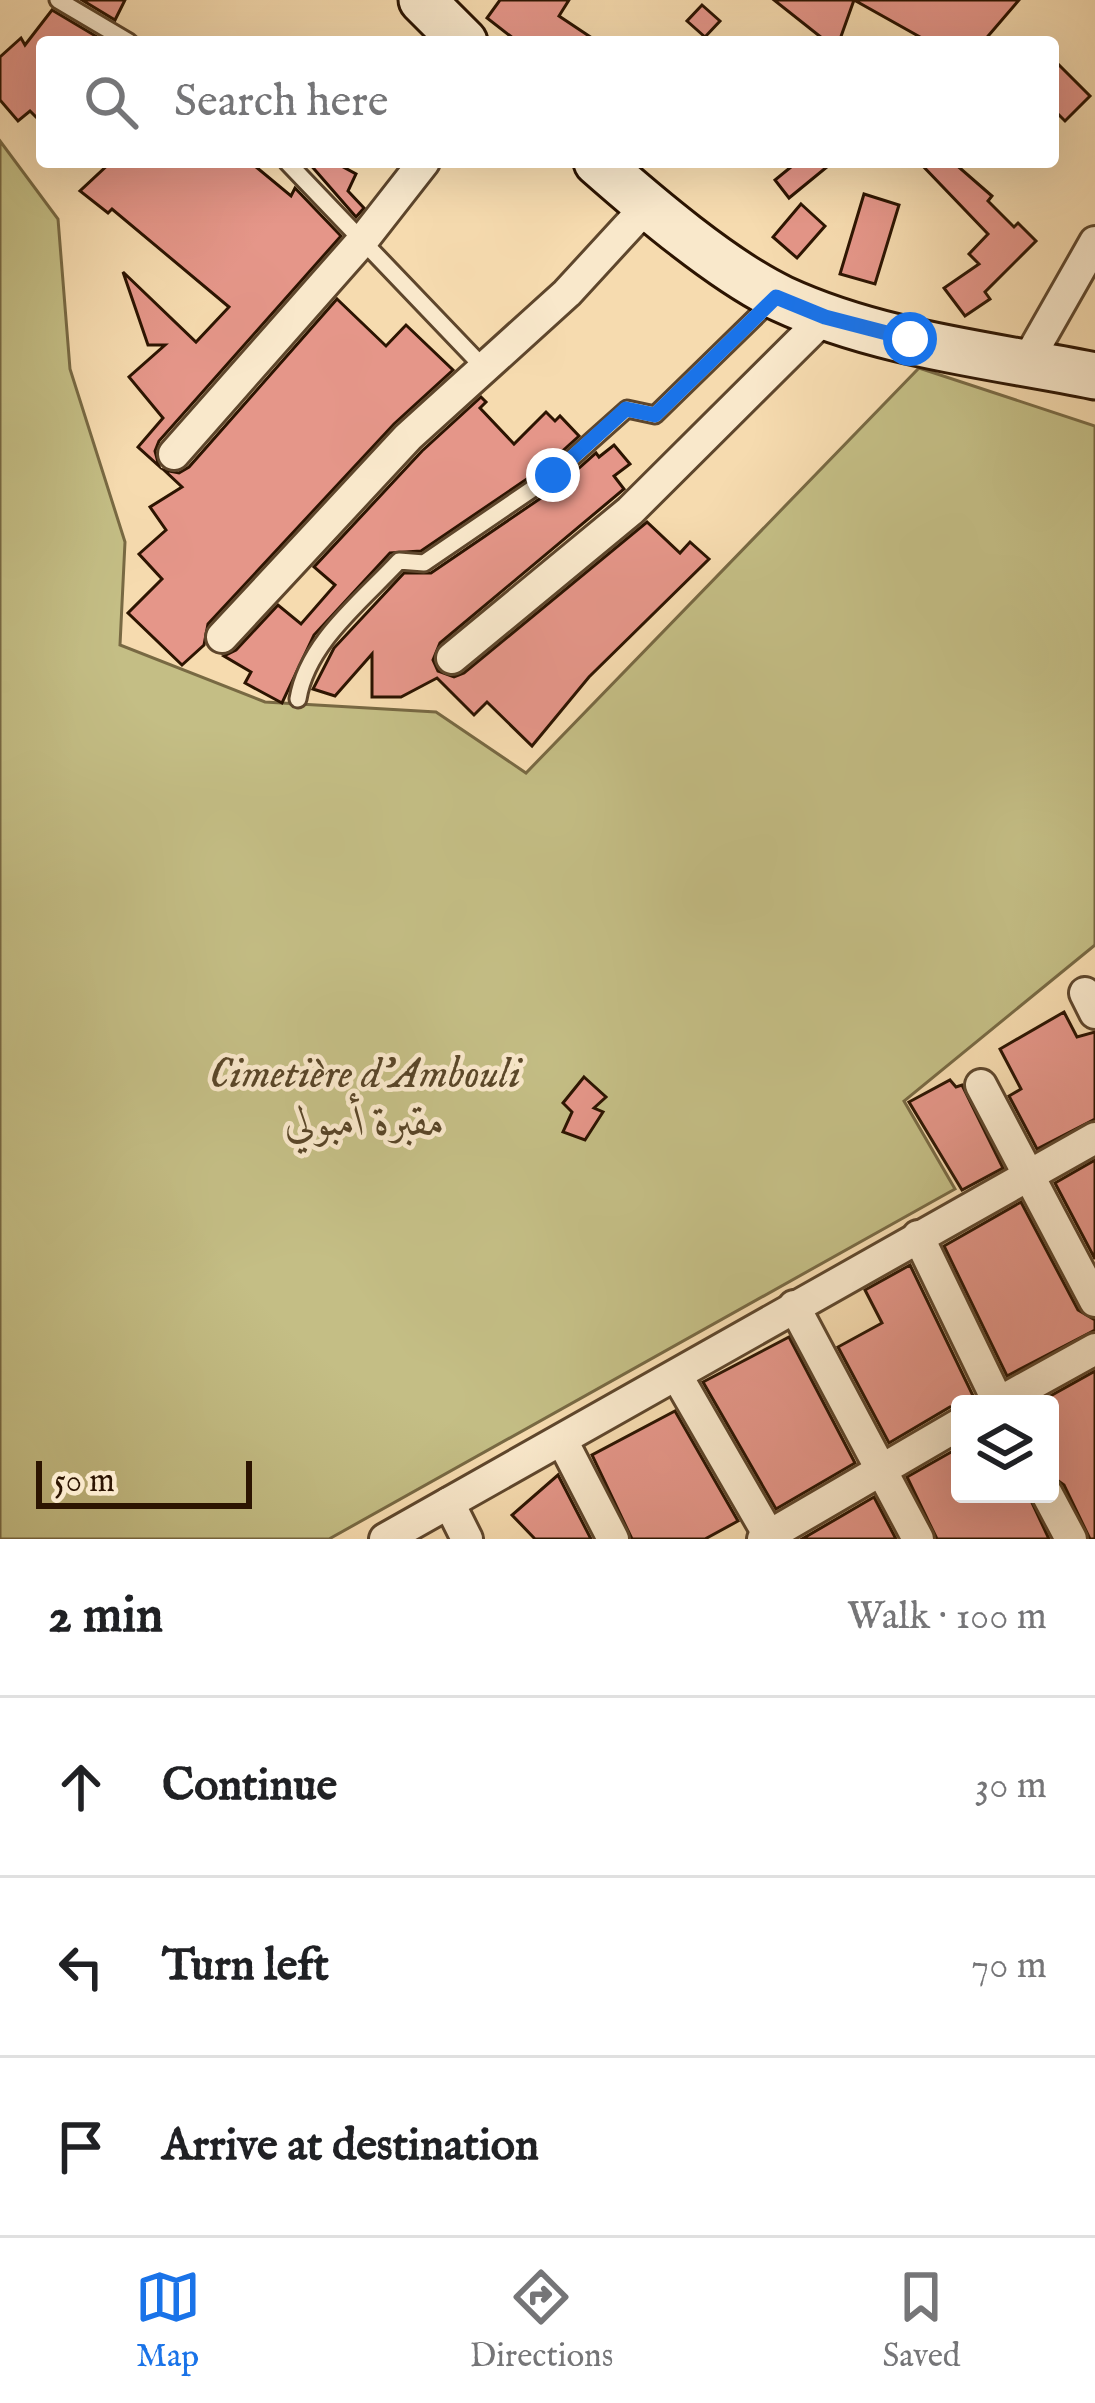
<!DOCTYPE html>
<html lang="en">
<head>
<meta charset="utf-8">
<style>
	body { margin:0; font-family:"IM FELL English",Amiri,serif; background:#f2f2f2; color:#202124 }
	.controls { position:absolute; right:36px; bottom:36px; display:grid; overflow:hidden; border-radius:12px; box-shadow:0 12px 48px #0002 }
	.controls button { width:108px; height:108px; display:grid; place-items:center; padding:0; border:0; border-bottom:3px solid #e0e0e0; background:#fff; color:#202124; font:60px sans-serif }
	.scale { position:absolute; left:36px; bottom:30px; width:216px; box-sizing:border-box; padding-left:12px; border:6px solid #2c1401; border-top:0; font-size:33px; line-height:42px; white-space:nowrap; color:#2c1401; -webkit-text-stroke:9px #f9e8cb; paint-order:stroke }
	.stop { position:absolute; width:36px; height:36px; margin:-27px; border:9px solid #1a73e8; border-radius:50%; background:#fff }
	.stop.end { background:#1a73e8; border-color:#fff; box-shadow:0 3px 12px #0008 }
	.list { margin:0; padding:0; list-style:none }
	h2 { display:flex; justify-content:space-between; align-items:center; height:156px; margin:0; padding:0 48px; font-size:51px }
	h2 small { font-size:39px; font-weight:400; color:#757577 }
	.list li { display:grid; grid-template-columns:78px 1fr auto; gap:36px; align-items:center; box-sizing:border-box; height:180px; padding:0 48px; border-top:3px solid #e0e0e0 }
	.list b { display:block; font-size:45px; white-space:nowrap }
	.list em { font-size:39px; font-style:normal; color:#757577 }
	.icon { flex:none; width:66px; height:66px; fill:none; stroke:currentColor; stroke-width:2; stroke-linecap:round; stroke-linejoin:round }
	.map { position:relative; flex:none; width:1095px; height:1539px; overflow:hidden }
	.search { position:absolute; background:#fff; box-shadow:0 12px 48px #0002; left:36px; right:36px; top:36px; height:132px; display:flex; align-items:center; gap:30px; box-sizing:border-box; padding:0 42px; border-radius:12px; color:#757577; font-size:45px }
	.sheet { height:696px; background:#fff }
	nav { display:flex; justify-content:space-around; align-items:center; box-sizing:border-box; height:168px; border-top:3px solid #e0e0e0; background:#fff; font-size:33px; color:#757577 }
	nav a { display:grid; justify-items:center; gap:6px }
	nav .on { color:#1a73e8 }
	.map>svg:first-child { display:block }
</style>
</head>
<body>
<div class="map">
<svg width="1095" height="1539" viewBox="0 0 1095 1539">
	<rect width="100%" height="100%" fill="#f6dbaf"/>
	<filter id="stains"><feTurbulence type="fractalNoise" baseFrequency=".00167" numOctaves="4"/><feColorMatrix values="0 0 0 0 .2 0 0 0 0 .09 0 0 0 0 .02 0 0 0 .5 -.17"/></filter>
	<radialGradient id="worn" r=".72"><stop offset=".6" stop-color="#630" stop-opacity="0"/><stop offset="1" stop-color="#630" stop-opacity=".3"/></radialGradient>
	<path fill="#c4be85" stroke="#786943" stroke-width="3" d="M 0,141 L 58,219 L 70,369 L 125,542 L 120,645 L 265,702 L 436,712 L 526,773 L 919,368 L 1095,426 L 1095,945 L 904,1101 L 955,1189 L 329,1539 L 0,1539 Z"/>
	<g fill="#e59689" stroke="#2c1401" stroke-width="3">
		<path d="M 82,0 L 125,0 L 115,20 Z"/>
		<path d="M 500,0 L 569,0 L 559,16 L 598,42 L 518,42 L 487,18 Z"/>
		<path d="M 774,0 L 1019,0 L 983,42 L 929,42 L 854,0 L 839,42 L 827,42 Z"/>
		<path d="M 702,5 L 720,21 L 705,37 L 687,21 Z"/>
		<path d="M 52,10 L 104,41 L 42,42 L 42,123 L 30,111 L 18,121 L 0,100 L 0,57 L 21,38 L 25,45 Z"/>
		<path d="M 1053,59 L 1090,96 L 1065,121 L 1053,109 Z"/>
		<path d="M 111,162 L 250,162 L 291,196 L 295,188 L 341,236 L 159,441 L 155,451 L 159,466 L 138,447 L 163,418 L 129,377 L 165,345 L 148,345 L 123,272 L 196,342 L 229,307 L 112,209 L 108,213 L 80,191 Z"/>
		<path d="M 308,162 L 334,162 L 356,174 L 348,191 L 364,208 L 356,217 Z"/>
		<path d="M 797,162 L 833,162 L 789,198 L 775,180 Z"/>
		<path d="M 919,162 L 953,162 L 992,196 L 988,201 L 1014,227 L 1018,223 L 1036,241 L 985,292 L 990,299 L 965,316 L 944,288 L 979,264 L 969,254 L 988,234 Z"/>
		<path d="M 864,194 L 899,205 L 875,284 L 840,274 Z"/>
		<path d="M 801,204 L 825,226 L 797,258 L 773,237 Z"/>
		<path d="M 337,299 L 386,346 L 406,325 L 453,370 L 394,424 L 208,624 L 204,645 L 182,665 L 128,613 L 162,579 L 139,554 L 166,530 L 150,507 L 182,487 L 164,470 L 179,473 L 189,467 Z"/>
		<path d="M 481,397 L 486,402 L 480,408 L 514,444 L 546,412 L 555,421 L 560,416 L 579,436 L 546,466 L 421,551 L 390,553 L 314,635 L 282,703 L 245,683 L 251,672 L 224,656 L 236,650 L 278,605 L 301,624 L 335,585 L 314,567 L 422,451 Z"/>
		<path d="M 614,445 L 630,464 L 614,476 L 624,489 L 440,643 L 433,660 L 438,671 L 454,677 L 464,673 L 647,522 L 680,553 L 690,542 L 709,559 L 589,677 L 532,746 L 487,702 L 474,715 L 437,678 L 401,697 L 372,697 L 372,654 L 335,696 L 313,689 L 334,648 L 404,573 L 431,573 L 560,485 L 596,453 L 599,457 Z"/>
		<path d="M 1064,1012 L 1077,1037 L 1095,1032 L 1095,1119 L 1037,1149 L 1009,1096 L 1021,1089 L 1000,1049 Z"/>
		<path d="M 584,1077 L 606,1097 L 594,1108 L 603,1112 L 585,1140 L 563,1132 L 572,1112 L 563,1103 Z"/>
		<path d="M 950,1080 L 956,1087 L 962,1085 L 1003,1168 L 962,1190 L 909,1102 Z"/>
		<path d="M 1095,1160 L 1095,1259 L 1055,1183 Z"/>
		<path d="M 1021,1202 L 1078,1310 L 1095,1320 L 1095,1330 L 1007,1376 L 944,1246 Z"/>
		<path d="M 910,1265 L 977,1404 L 950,1407 L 889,1443 L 838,1347 L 882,1323 L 865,1290 Z"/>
		<path d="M 789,1337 L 855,1463 L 776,1509 L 703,1382 Z"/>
		<path d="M 1095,1371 L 1095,1539 L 1090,1539 L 1064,1485 L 1050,1475 L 1050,1404 L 1036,1404 Z"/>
		<path d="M 675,1411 L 738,1521 L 705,1539 L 632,1539 L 592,1455 Z"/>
		<path d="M 960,1447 L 960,1494 L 1028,1494 L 1049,1539 L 937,1539 L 907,1477 Z"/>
		<path d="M 558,1475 L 591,1539 L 535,1539 L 512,1515 Z"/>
		<path d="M 874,1497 L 896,1539 L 802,1539 Z"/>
	</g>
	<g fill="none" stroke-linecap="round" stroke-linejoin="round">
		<defs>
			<g id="lane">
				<path d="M 58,0 L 129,42"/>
				<path d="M 287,162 L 485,369"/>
				<path d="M 298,699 C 307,643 362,601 399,561 L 424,563 L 553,475 L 627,409 L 655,415 L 774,299"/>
			</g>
			<g id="street">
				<path d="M 1025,365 L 1095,242"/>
				<path d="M 174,454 L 363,240 L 424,162"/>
				<path d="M 222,637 L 408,437 L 567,293 L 647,206"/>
				<path d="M 452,658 L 630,511 L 825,317"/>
				<path d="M 1085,993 L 1095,1013"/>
				<path d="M 981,1085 L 1095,1301"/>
				<path d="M 918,1236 L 999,1404"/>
				<path d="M 794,1306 L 918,1539"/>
				<path d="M 677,1376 L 771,1539"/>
				<path d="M 996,1404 L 1095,1349"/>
				<path d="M 563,1442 L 613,1539"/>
				<path d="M 1047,1494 L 1071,1539"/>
				<path d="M 449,1503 L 467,1539"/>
				<path d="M 385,1539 L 1095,1138"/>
				<path d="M 763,1539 L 960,1424"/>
			</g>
			<g id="secondary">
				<path d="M 422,0 L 464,42"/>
				<path d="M 597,162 C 647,206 723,271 782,299 C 879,344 991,355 1095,376"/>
			</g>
		</defs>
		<use href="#lane" stroke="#5e462c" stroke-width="21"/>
		<use href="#street" stroke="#5e462c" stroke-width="36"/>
		<use href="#secondary" stroke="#2c1401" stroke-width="51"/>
		<use href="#lane" stroke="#f9e8cb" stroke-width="15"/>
		<use href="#street" stroke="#f9e8cb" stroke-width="30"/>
		<use href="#secondary" stroke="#f9e8cb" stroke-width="45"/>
	</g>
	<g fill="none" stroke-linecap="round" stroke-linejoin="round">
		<path stroke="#1a73e8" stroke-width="15" d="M 553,475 L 626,409 L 655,415 L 776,297 L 825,317 L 910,339"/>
	</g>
	<g text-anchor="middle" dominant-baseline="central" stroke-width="9" stroke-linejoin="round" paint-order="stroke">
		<g font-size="42" font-style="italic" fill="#5a4729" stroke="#f9e8cb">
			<text x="365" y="1075">Cimetière d'Ambouli<tspan x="365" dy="48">مقبرة أمبولي</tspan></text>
		</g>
	</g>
	<rect width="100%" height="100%" filter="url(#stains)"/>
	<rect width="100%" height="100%" fill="url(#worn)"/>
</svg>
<div class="controls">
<button><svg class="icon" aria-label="layers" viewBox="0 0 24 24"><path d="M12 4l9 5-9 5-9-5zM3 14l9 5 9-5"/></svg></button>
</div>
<div class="scale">50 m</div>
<div class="stop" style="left:910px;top:339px"></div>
<div class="stop end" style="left:553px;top:475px"></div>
<div class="search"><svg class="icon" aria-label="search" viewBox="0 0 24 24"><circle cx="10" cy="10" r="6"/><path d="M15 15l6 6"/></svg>Search here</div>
</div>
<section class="sheet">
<h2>2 min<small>Walk · 100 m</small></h2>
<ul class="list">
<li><svg class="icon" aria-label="ahead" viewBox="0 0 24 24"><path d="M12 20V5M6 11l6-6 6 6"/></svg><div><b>Continue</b></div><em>30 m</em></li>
<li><svg class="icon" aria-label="left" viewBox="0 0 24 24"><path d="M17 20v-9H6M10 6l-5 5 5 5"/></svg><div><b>Turn left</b></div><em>70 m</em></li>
<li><svg class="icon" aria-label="arrive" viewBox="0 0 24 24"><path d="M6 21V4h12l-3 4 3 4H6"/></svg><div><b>Arrive at destination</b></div></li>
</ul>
</section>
<nav>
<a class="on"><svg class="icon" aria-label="map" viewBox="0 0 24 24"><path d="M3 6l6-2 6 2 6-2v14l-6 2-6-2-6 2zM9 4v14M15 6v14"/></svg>Map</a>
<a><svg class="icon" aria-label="directions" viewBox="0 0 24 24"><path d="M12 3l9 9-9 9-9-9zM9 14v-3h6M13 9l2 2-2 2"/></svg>Directions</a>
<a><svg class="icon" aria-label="saved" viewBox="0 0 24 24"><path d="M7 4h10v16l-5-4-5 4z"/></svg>Saved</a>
</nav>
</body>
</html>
